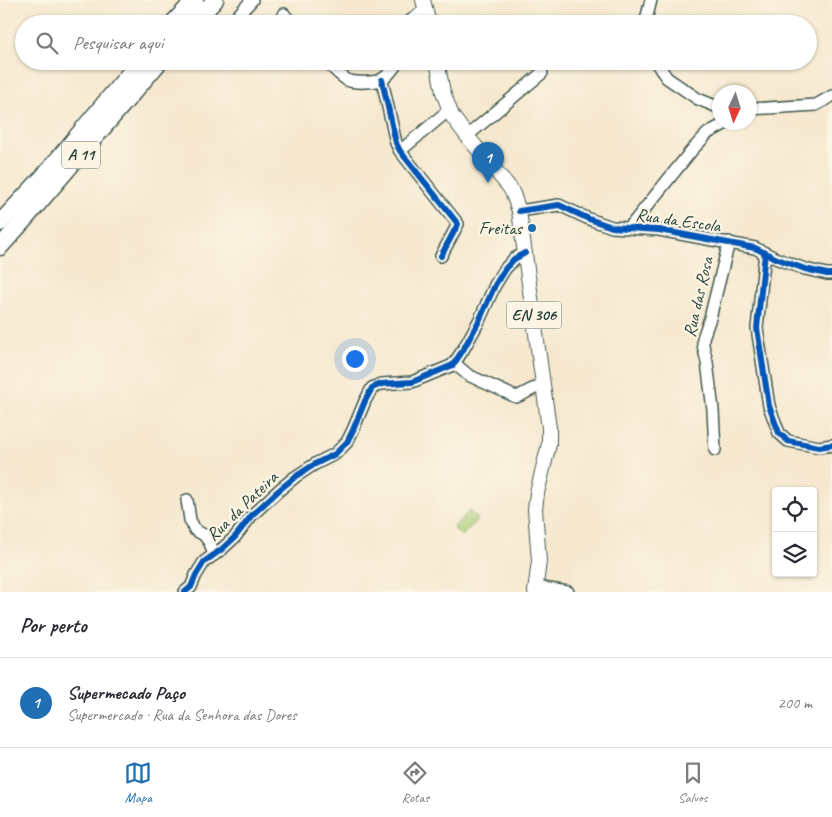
<!DOCTYPE html>
<html lang="pt">
<head>
<meta charset="utf-8">
<style>
	body { margin:0; font-family:Caveat,sans-serif; background:#f7f7f7; color:#2b2b33 }
	.controls { position:absolute; right:15px; bottom:15px; display:grid; overflow:hidden; border-radius:5px; box-shadow:0 1px 4px #0004 }
	.controls button { width:45px; height:45px; display:grid; place-items:center; padding:0; border:0; border-bottom:1px solid #e1e1e2; background:#fff; color:#2b2b33; font:25px sans-serif }
	.compass { position:absolute; left:712px; top:85px; width:45px; height:45px; border-radius:50%; background:#fff; box-shadow:0 1px 4px #0004; rotate:184deg }
	.you { position:absolute; left:354px; top:358px; width:18px; height:18px; margin:-12px; border:4px solid #fff; border-radius:50%; background:#1a73e8; box-shadow:0 0 0 8px #1a73e833 }
	.badge { display:grid; place-items:center; width:32px; height:32px; border-radius:50%; background:#1f6fb2; color:#fff; font-size:16px; font-weight:700 }
	.pin { position:absolute; translate:-50% -41px; filter:drop-shadow(0 1px 2px #0008) }
	.pin::after { content:''; position:absolute; top:26px; width:18px; height:15px; background:inherit; clip-path:polygon(0 0,100% 0,50% 100%) }
	.list { margin:0; padding:0; list-style:none }
	h2 { display:flex; justify-content:space-between; align-items:center; height:65px; margin:0; padding:0 20px; font-size:21px }
	h2 small { font-size:16px; font-weight:400; color:#7c7c81 }
	.list li { display:grid; grid-template-columns:32px 1fr auto; gap:15px; align-items:center; box-sizing:border-box; height:90px; padding:0 20px; border-top:1px solid #e1e1e2 }
	.list b { display:block; font-size:19px; white-space:nowrap }
	.list p { margin:0; font-size:16px; white-space:nowrap; color:#7c7c81 }
	.list em { font-size:16px; font-style:normal; color:#7c7c81 }
	.icon { flex:none; width:28px; height:28px; fill:none; stroke:currentColor; stroke-width:2; stroke-linecap:round; stroke-linejoin:round }
	.map { position:relative; flex:none; width:832px; height:592px; overflow:hidden }
	.search { position:absolute; background:#fff; box-shadow:0 1px 4px #0004; left:15px; right:15px; top:15px; height:55px; display:flex; align-items:center; gap:12px; box-sizing:border-box; padding:0 18px; border-radius:28px; color:#7c7c81; font-size:19px }
	.sheet { height:155px; background:#fff }
	nav { display:flex; justify-content:space-around; align-items:center; box-sizing:border-box; height:70px; border-top:1px solid #e1e1e2; background:#fff; font-size:14px; color:#7c7c81 }
	nav a { display:grid; justify-items:center; gap:2px }
	nav .on { color:#1f6fb2 }
	.map>svg:first-child { display:block }
</style>
</head>
<body>
<div class="map">
<svg width="832" height="592" viewBox="0 0 832 592">
	<rect width="100%" height="100%" fill="#fcf5e5"/>
	<filter id="ink" filterUnits="userSpaceOnUse"><feTurbulence type="fractalNoise" baseFrequency=".02" numOctaves="2"/><feDisplacementMap in="SourceGraphic" scale="10" xChannelSelector="R" yChannelSelector="G"/><feConvolveMatrix kernelMatrix="1 2 1 2 8 2 1 2 1" color-interpolation-filters="sRGB"/></filter>
	<filter id="wash" filterUnits="userSpaceOnUse"><feTurbulence type="fractalNoise" baseFrequency=".0096" numOctaves="4" result="noise"/><feDisplacementMap in="SourceGraphic" scale="20" xChannelSelector="R" yChannelSelector="G"/><feGaussianBlur stdDeviation="1.12" result="paint"/><feColorMatrix in="noise" values="0 0 0 0 0 0 0 0 0 0 0 0 0 0 0 0 0 1.4 0 .05"/><feComposite in="paint" operator="in"/></filter>
	<g filter="url(#wash)">
		<rect width="100%" height="100%" fill="#f6e8cf"/>
		<path fill="#a6ca74" stroke="#628454" d="M 469,511 L 478,519 L 462,536 L 453,528 Z"/>
	</g>
	<g filter="url(#ink)">
		<g fill="none" stroke-linecap="round" stroke-linejoin="round">
			<defs>
				<g id="minor">
					<path d="M 284,14 L 292,24"/>
					<path d="M 230,24 L 252,0"/>
					<path d="M 406,24 L 426,9"/>
					<path d="M 645,24 L 651,0"/>
					<path d="M 325,61 C 332,67 339,75 347,80 C 353,83 376,83 382,79 C 387,77 396,66 398,61"/>
					<path d="M 655,61 L 667,78 L 698,99 L 720,108"/>
					<path d="M 382,80 L 396,143 L 400,151 L 458,224 L 441,256"/>
					<path d="M 750,109 L 816,105 L 832,96"/>
					<path d="M 467,136 L 542,73"/>
					<path d="M 400,151 L 449,110"/>
					<path d="M 519,211 L 559,205 L 589,219 L 612,227 L 659,230 L 755,248 L 775,258 L 805,269 L 827,274 L 832,274"/>
					<path d="M 630,227 L 692,150 L 708,133 L 728,122"/>
					<path d="M 765,253 L 757,328 L 769,406 L 779,433 L 788,441 L 819,447 L 832,445"/>
					<path d="M 454,363 L 468,375 L 516,397 C 526,394 532,387 543,386"/>
					<path d="M 715,450 L 713,410 L 707,362 L 703,345 L 703,338 L 710,318 L 729,242"/>
					<path d="M 187,500 L 190,520 L 195,530 L 204,535 L 210,543 L 214,555"/>
					<path d="M 536,587 L 568,592"/>
					<path d="M 185,592 L 191,587 L 196,575 L 204,562 L 222,549 L 235,537 L 252,515 L 278,491 L 295,477 L 315,464 L 335,454 L 347,442 L 353,430 L 365,401 L 372,388 L 381,384 L 412,382 L 453,365 L 463,350 L 479,321 L 495,285 L 505,269 L 514,259 L 525,253"/>
				</g>
				<g id="major">
					<path d="M 423,0 L 429,24"/>
					<path d="M 437,61 L 443,92 L 452,116 L 467,136 L 510,188 L 513,194 L 519,211 L 549,428 L 549,444 L 537,493 L 535,509 L 539,561 L 535,592"/>
				</g>
				<g id="highway">
					<path d="M 172,24 L 195,0"/>
					<path d="M 193,24 L 215,0"/>
					<path d="M 0,223 L 43,177 L 140,61"/>
					<path d="M 0,247 L 25,219 L 160,61"/>
				</g>
			</defs>
			<use href="#minor" stroke="#3f574b" stroke-width="14"/>
			<use href="#major" stroke="#3f574b" stroke-width="16"/>
			<use href="#highway" stroke="#3f574b" stroke-width="19"/>
			<use href="#minor" stroke="#fff" stroke-width="11"/>
			<use href="#major" stroke="#fff" stroke-width="14"/>
			<use href="#highway" stroke="#fff" stroke-width="16"/>
			<defs>
				<g id="cycleway">
					<path d="M 382,80 L 396,143 L 400,151 L 458,224 L 441,256"/>
					<path d="M 519,211 L 559,205 L 589,219 L 612,227 L 659,230 L 755,248 L 775,258 L 805,269 L 827,274 L 832,274"/>
					<path d="M 765,253 L 757,328 L 769,406 L 779,433 L 788,441 L 819,447 L 832,445"/>
					<path d="M 185,592 L 191,587 L 196,575 L 204,562 L 222,549 L 235,537 L 252,515 L 278,491 L 295,477 L 315,464 L 335,454 L 347,442 L 353,430 L 365,401 L 372,388 L 381,384 L 412,382 L 453,365 L 463,350 L 479,321 L 495,285 L 505,269 L 514,259 L 525,253"/>
				</g>
			</defs>
			<use href="#cycleway" stroke="#fcf5e5" stroke-width="9"/>
			<use href="#cycleway" stroke="#0057b8" stroke-width="6"/>
		</g>
	</g>
	<circle fill="#1f6fb2" stroke="#fcf5e5" stroke-width="2" cx="532" cy="228" r="5"/>
	<g text-anchor="middle" dominant-baseline="central" stroke-width="4.5" stroke-linejoin="round" paint-order="stroke">
		<g fill="#fcf5e5" stroke="#617469" stroke-width="1">
			<rect x="62" y="141.5" width="38" height="27" rx="4"/>
			<rect x="506.5" y="301.5" width="55" height="27" rx="4"/>
		</g>
		<g font-size="16" font-weight="bold" fill="#1f3d34">
			<text x="81" y="155">A 11</text>
			<text x="534" y="315">EN 306</text>
		</g>
		<g font-size="18" fill="#1f3d34" stroke="#fcf5e5">
			<text transform="translate(678 220) rotate(8)">Rua da Escola</text>
			<text transform="translate(698 297) rotate(-77)">Rua das Rosa</text>
			<text transform="translate(242 506) rotate(-44)">Rua da Pateira</text>
		</g>
		<g font-size="18" fill="#1f3d34" stroke="#fcf5e5" text-anchor="end">
			<text x="522" y="228">Freitas</text>
		</g>
	</g>
</svg>
<div class="controls">
<button><svg class="icon" aria-label="locate" viewBox="0 0 24 24"><circle cx="12" cy="12" r="6"/><path d="M12 2v4M12 18v4M2 12h4M18 12h4"/></svg></button>
<button><svg class="icon" aria-label="layers" viewBox="0 0 24 24"><path d="M12 4l9 5-9 5-9-5zM3 14l9 5 9-5"/></svg></button>
</div>
<svg class="compass" viewBox="-18 -18 36 36"><path d="M0-13l5 13h-10z" fill="#e53935"/><path d="M0 13l5-13h-10z" fill="#7c7c81"/></svg>
<div class="you"></div>
<div class="pin badge" style="left:488px;top:183px">1</div>
<div class="search"><svg class="icon" aria-label="search" viewBox="0 0 24 24"><circle cx="10" cy="10" r="6"/><path d="M15 15l6 6"/></svg>Pesquisar aqui</div>
</div>
<section class="sheet">
<h2>Por perto<small></small></h2>
<ul class="list">
<li><span class="badge">1</span><div><b>Supermecado Paço</b><p>Supermercado · Rua da Senhora das Dores</p></div><em>200 m</em></li>
</ul>
</section>
<nav>
<a class="on"><svg class="icon" aria-label="map" viewBox="0 0 24 24"><path d="M3 6l6-2 6 2 6-2v14l-6 2-6-2-6 2zM9 4v14M15 6v14"/></svg>Mapa</a>
<a><svg class="icon" aria-label="directions" viewBox="0 0 24 24"><path d="M12 3l9 9-9 9-9-9zM9 14v-3h6M13 9l2 2-2 2"/></svg>Rotas</a>
<a><svg class="icon" aria-label="saved" viewBox="0 0 24 24"><path d="M7 4h10v16l-5-4-5 4z"/></svg>Salvos</a>
</nav>
</body>
</html>
